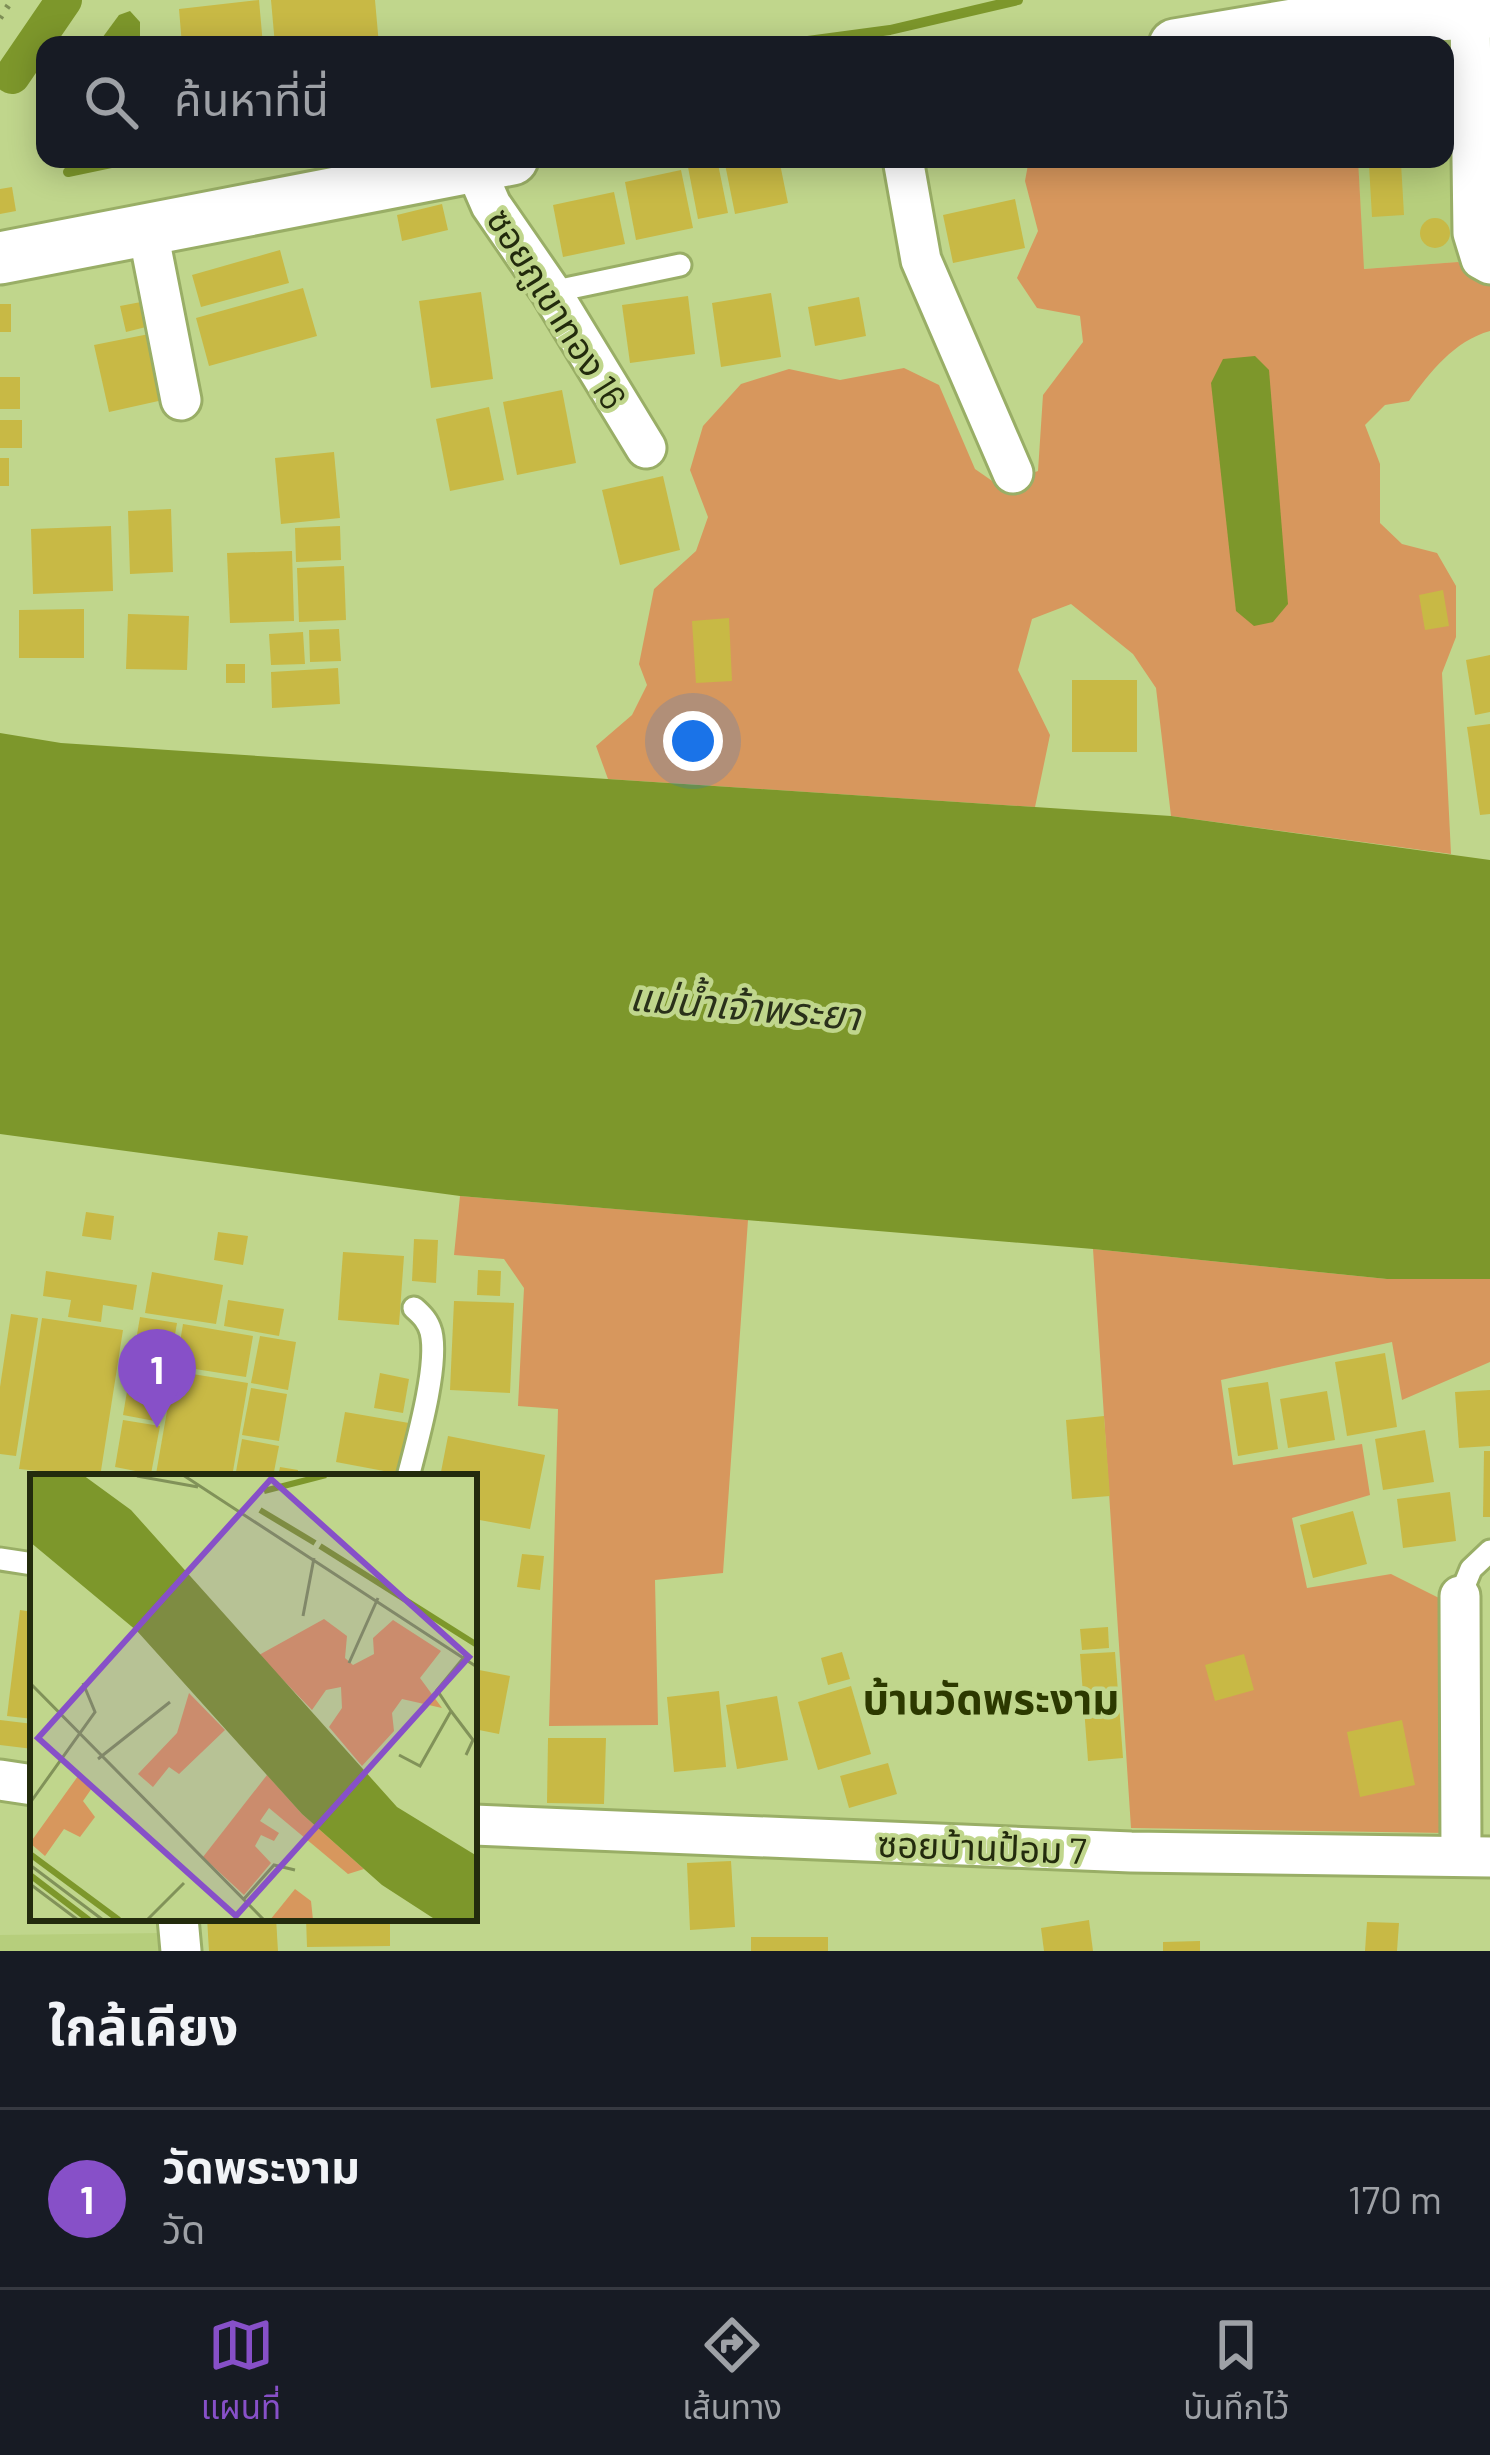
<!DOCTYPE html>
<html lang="th">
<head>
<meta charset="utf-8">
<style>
	body { margin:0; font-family:Barlow,"Noto Sans Thai",sans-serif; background:#20242c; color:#f1f3f6 }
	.you { position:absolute; left:693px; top:741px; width:42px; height:42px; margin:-30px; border:9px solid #fff; border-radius:50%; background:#1a73e8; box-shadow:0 0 0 18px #1a73e833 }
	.badge { display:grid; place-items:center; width:78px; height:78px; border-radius:50%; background:#8750c8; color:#fff; font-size:39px; font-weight:700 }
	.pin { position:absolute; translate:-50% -99px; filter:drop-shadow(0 3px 6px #0008) }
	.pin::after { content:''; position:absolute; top:63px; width:42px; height:36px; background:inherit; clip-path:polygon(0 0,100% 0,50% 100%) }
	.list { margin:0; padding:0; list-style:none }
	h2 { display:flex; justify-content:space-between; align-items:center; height:156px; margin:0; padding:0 48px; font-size:51px }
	h2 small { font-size:39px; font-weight:400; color:#9ea1a6 }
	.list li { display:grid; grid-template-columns:78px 1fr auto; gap:36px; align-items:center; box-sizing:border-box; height:180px; padding:0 48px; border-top:3px solid #363941 }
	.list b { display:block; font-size:45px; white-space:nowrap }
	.list p { margin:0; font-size:39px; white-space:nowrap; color:#9ea1a6 }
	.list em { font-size:39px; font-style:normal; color:#9ea1a6 }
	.icon { flex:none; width:66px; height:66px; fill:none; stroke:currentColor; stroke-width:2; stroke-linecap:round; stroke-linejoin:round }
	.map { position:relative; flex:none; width:1490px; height:1951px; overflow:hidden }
	.search { position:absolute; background:#171b24; box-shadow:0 6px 30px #0003; left:36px; right:36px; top:36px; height:132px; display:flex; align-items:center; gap:30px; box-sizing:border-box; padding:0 42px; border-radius:24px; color:#9ea1a6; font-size:45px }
	.sheet { height:336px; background:#171b24 }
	nav { display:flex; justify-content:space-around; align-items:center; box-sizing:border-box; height:168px; border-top:3px solid #363941; background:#171b24; font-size:33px; color:#9ea1a6 }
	nav a { display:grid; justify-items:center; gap:6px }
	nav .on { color:#8750c8 }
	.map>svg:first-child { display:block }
</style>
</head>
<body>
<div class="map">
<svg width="1490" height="1951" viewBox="0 0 1490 1951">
	<rect width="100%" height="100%" fill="#c0d68c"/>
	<g fill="#b6ce7c">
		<path d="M 1445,75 L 1454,75 L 1458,262 L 1363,269 L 1358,159 L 1445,159 Z"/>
		<path d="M 164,1933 L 165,1951 L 0,1951 L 0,1935 Z"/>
	</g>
	<g fill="#d7975d">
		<path d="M 1029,159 L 1358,159 L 1364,269 L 1458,262 L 1490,281 L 1490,331 C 1454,341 1430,372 1409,401 L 1385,405 L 1365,425 L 1380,464 L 1380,523 L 1402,544 L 1437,553 L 1456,586 L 1456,637 L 1442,673 L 1451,854 L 1171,816 L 1156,688 L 1133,654 L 1071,604 L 1032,619 L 1018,670 L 1050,735 L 1035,807 L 608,779 L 596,746 L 632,715 L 647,685 L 639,664 L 654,589 L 696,551 L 708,517 L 690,470 L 703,426 L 741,384 L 789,369 L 840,380 L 904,368 L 939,385 L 975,469 L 998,485 L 1038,471 L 1043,395 L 1083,342 L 1080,316 L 1037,308 L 1017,278 L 1038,231 L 1025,181 Z"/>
		<path d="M 460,1196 L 748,1220 L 723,1573 L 655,1580 L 658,1725 L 549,1726 L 558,1409 L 518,1406 L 524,1288 L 504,1259 L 454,1255 Z"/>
		<path d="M 1093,1249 L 1387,1279 L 1490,1279 L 1490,1362 L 1402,1400 L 1392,1342 L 1221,1380 L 1233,1465 L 1362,1444 L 1370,1495 L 1292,1518 L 1307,1588 L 1391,1574 L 1441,1599 L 1445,1833 L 1131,1828 Z"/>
	</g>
	<g fill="#7d972b">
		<path d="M 130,11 L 140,22 L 140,45 L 97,45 L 119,15 Z"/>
		<path d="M 1255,356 L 1269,370 L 1288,604 L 1273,622 L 1254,626 L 1236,611 L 1211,383 L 1223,359 Z"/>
		<path d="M 0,733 L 61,743 L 1171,816 L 1490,860 L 1490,1279 L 1387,1279 L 1093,1249 L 460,1196 L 0,1134 Z"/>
	</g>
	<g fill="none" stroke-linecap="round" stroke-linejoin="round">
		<g stroke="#7d972b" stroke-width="10">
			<path d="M 778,45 L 890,30 L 1018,0"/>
			<path d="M 68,172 L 130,159"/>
		</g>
		<path stroke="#7d972b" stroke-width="36" d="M 12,76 L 64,0"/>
	</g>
	<g fill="#c8b945">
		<path d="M 259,0 L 263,45 L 182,45 L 179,9 Z"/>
		<path d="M 271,0 L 375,0 L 379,45 L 275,45 Z"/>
		<path d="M 700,159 L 717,159 L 728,213 L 698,219 L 687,162 Z"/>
		<path d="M 724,159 L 779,159 L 788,203 L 735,214 Z"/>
		<path d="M 1401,163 L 1404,215 L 1372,217 L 1369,165 Z"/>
		<path d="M 681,170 L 693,228 L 636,240 L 625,182 Z"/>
		<path d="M 12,187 L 16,211 L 0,214 L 0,189 Z"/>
		<path d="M 614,192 L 625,244 L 563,257 L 553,205 Z"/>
		<path d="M 1015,199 L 1025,248 L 953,263 L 943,215 Z"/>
		<path d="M 442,204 L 448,230 L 402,241 L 397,215 Z"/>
		<circle cx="1435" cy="233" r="15"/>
		<path d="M 280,250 L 289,283 L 201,307 L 192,275 Z"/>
		<path d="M 303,288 L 317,336 L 209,366 L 196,318 Z"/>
		<path d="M 481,292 L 493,379 L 431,388 L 419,301 Z"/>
		<path d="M 771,293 L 781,357 L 721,367 L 712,303 Z"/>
		<path d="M 688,296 L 695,354 L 630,363 L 622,305 Z"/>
		<path d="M 859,297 L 866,336 L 815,346 L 808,307 Z"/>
		<path d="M 141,302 L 146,327 L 126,332 L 120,306 Z"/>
		<rect x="0" y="304" width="11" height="28"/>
		<path d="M 149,334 L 163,400 L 109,412 L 94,345 Z"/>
		<rect x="0" y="377" width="20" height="32"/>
		<path d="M 562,390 L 576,463 L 517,475 L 503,402 Z"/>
		<path d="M 489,407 L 504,480 L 450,491 L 436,419 Z"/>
		<rect x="0" y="420" width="22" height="28"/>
		<path d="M 334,452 L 340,518 L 281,524 L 275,458 Z"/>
		<rect x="0" y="458" width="9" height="28"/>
		<path d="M 663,476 L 680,550 L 620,565 L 602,490 Z"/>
		<path d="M 171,509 L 173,572 L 130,574 L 128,511 Z"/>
		<path d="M 111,526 L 113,591 L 33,594 L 31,529 Z"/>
		<path d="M 340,526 L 341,560 L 296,562 L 295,528 Z"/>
		<path d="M 292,551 L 294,621 L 230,623 L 227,553 Z"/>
		<path d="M 344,566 L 346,620 L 299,622 L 297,568 Z"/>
		<path d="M 1443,590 L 1449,626 L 1425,630 L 1419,595 Z"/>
		<path d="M 84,609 L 84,658 L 19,658 L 19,610 Z"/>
		<path d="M 128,614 L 189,616 L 187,670 L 126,669 Z"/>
		<path d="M 729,618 L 732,681 L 696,683 L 692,621 Z"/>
		<path d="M 339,629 L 341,661 L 310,662 L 309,630 Z"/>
		<path d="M 303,632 L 305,664 L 271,665 L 269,634 Z"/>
		<path d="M 1490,655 L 1490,712 L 1475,715 L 1466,660 Z"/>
		<rect x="226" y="664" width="19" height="19"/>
		<path d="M 338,668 L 340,704 L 272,708 L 271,672 Z"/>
		<rect x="1072" y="680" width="65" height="72"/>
		<path d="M 1490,724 L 1490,814 L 1480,815 L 1467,727 Z"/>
		<path d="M 86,1212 L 114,1216 L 111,1240 L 82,1236 Z"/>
		<path d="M 218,1232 L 248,1236 L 243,1265 L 214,1260 Z"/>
		<path d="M 414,1239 L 438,1240 L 436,1283 L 412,1281 Z"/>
		<path d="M 343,1252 L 404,1256 L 399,1325 L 338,1320 Z"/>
		<path d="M 478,1270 L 501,1271 L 500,1296 L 477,1295 Z"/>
		<path d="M 46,1271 L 137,1285 L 133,1310 L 103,1305 L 101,1322 L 68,1317 L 71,1300 L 43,1296 Z"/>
		<path d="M 152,1272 L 223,1285 L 216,1324 L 145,1313 Z"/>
		<path d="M 228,1300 L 284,1309 L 279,1336 L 224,1326 Z"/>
		<path d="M 454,1301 L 514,1303 L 510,1393 L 450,1390 Z"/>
		<path d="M 11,1314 L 38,1318 L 16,1456 L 0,1454 L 0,1387 Z"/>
		<path d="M 140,1317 L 177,1323 L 169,1370 L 132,1364 Z"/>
		<path d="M 42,1318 L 123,1330 L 100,1477 L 19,1469 Z"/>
		<path d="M 183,1324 L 253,1336 L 246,1377 L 176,1366 Z"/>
		<path d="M 260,1336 L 296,1342 L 288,1390 L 251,1383 Z"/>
		<path d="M 1385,1353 L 1397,1427 L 1347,1436 L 1335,1362 Z"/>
		<path d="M 131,1368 L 168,1374 L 160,1422 L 123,1415 Z"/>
		<path d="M 174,1371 L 248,1383 L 232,1477 L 156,1474 Z"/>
		<path d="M 380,1373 L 409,1379 L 403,1413 L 374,1408 Z"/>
		<path d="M 1268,1382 L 1278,1449 L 1238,1456 L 1228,1388 Z"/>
		<path d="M 251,1388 L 287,1394 L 279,1441 L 242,1435 Z"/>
		<path d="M 1490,1390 L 1490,1446 L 1459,1448 L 1455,1392 Z"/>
		<path d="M 1327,1391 L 1335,1440 L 1288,1448 L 1280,1399 Z"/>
		<path d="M 345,1412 L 409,1423 L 400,1474 L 336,1462 Z"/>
		<path d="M 1104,1416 L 1110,1496 L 1072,1499 L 1066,1420 Z"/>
		<path d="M 123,1420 L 160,1426 L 151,1474 L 115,1467 Z"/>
		<path d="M 1425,1430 L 1434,1482 L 1383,1490 L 1375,1439 Z"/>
		<path d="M 448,1436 L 545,1455 L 530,1529 L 474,1519 L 474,1477 L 440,1477 Z"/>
		<path d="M 242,1439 L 279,1446 L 273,1477 L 235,1477 Z"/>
		<path d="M 1484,1451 L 1490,1451 L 1490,1517 L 1483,1517 Z"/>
		<path d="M 280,1467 L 298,1470 L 297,1477 L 278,1477 Z"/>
		<path d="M 1450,1492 L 1456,1541 L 1403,1548 L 1397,1499 Z"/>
		<path d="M 1353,1511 L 1367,1564 L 1313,1578 L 1300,1525 Z"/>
		<path d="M 522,1554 L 544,1556 L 540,1590 L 517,1587 Z"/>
		<path d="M 20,1610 L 33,1612 L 33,1719 L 7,1716 Z"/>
		<path d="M 1108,1627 L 1109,1648 L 1082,1650 L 1080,1629 Z"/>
		<path d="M 842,1652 L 850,1679 L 828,1685 L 821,1658 Z"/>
		<path d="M 1115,1652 L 1123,1758 L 1088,1761 L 1080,1654 Z"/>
		<path d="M 1244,1654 L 1254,1690 L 1215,1701 L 1205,1665 Z"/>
		<path d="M 474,1669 L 510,1676 L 499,1734 L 474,1729 Z"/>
		<path d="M 851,1686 L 871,1754 L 818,1770 L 798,1702 Z"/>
		<path d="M 719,1691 L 726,1767 L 674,1772 L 667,1697 Z"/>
		<path d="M 777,1696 L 788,1760 L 737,1769 L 726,1705 Z"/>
		<path d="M 0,1720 L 33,1724 L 33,1749 L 0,1745 Z"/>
		<path d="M 1402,1720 L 1415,1785 L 1360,1797 L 1347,1732 Z"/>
		<path d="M 548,1738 L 606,1738 L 604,1804 L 547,1803 Z"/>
		<path d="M 888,1763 L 897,1794 L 849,1808 L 840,1776 Z"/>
		<path d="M 731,1861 L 735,1927 L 690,1930 L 687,1863 Z"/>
		<path d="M 207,1918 L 276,1918 L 278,1951 L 209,1951 Z"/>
		<path d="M 306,1918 L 390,1918 L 390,1946 L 307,1947 Z"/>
		<path d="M 1089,1920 L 1093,1951 L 1044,1951 L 1041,1928 Z"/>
		<path d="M 1367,1922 L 1399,1923 L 1397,1951 L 1365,1951 Z"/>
		<rect x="751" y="1937" width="77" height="14"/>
		<path d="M 1200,1941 L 1200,1951 L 1163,1951 L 1163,1942 Z"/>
	</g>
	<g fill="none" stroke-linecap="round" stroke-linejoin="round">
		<defs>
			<g id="service">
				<path d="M 551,292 L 680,265"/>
				<path d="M 408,1477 C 417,1442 439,1365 431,1332 C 428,1321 422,1315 414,1308"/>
				<path d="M 0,1559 L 33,1564"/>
				<path d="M 1460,1596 L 1471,1569 L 1490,1551"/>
			</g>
			<g id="minor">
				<path d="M 1470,12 L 1473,233 L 1481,259 L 1490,264"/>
				<path d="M 903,159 L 921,260 L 1013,473"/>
				<path d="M 474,166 L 491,205 L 551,292 L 646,448"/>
				<path d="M 148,232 L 181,400"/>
				<path d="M 1460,1596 L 1461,1856"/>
				<path d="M 0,1780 L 33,1785"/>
				<path d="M 474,1825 L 1131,1852 L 1490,1857"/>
				<path d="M 178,1918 L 181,1951"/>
			</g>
			<g id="tertiary">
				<path d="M 1175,45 L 1311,22 L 1490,12"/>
				<path d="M 0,258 L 512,159"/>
			</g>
		</defs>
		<use href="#service" stroke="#99ae66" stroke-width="27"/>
		<use href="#minor" stroke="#99ae66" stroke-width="45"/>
		<use href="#tertiary" stroke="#99ae66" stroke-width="57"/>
		<path stroke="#7e8e56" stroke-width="6" stroke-dasharray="3 9" stroke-linecap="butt" d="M 0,18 L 12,0"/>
		<use href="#service" stroke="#fff" stroke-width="21"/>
		<use href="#minor" stroke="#fff" stroke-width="39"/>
		<use href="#tertiary" stroke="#fff" stroke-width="51"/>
	</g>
	<g text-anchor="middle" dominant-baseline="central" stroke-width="9" stroke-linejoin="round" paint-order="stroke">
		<g font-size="36" fill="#232b0d" stroke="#c0d68c">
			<text transform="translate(558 308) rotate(58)">ซอยภูเขาทอง 16</text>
			<text transform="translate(982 1846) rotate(2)">ซอยบ้านป้อม 7</text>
		</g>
		<g font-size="39" font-style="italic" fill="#2a311a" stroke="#c0d68c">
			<text transform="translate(745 1005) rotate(5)">แม่น้ำเจ้าพระยา</text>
		</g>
		<g font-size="42" font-weight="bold" fill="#2c3900" stroke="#c0d68c">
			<text x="991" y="1697">บ้านวัดพระงาม</text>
		</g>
	</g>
	<g transform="translate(30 1474)">
		<rect width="447" height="447" fill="#c0d68c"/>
		<path d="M 294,145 L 317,162 L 315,184 L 323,191 L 344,180 L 343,164 L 363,146 L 411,177 L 390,204 L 412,234 L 372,225 L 362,239 L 364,257 L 332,292 L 299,253 L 312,234 L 311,213 L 296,216 L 282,236 L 229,181 ZM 159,219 L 195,256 L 149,300 L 139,293 L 123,313 L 108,300 L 147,259 ZM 237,301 L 272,340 L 334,395 L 318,400 L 239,334 L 230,347 L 249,359 L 244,367 L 231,361 L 225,372 L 241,389 L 214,421 L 173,383 ZM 48,302 L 62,314 L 53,327 L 65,343 L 50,363 L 34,355 L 15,382 L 0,369 ZM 265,415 L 281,427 L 283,446 L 240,446 Z" fill="#d7975d"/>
		<path d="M 0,1 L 53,1 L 101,36 L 367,333 L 447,382 L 447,446 L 406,446 L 352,411 L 272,340 L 107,157 L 0,68 Z" fill="#7d972b"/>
		<path fill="none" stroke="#7d972b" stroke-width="6" d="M 234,17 L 296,1M 230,36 L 285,69M 290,72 L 447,171M 0,380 L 89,446M 0,401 L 59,446"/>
		<path fill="none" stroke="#819259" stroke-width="3" d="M 153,1 L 447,193M 107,2 L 168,13M 273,142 L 284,84M 319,189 L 348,124M 0,209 L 234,446M 421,237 L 443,266 L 436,281M 369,281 L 390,292 L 421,237 L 407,216 L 435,182M 68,285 L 140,228M 0,329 L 65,238 L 53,209M 0,391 L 73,446M 0,410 L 48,446M 213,426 L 244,391 L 265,396M 117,446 L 154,409"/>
		<path fill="#8750c8" fill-opacity="0.15" stroke="#8750c8" stroke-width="6" d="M 241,5 L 439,183 L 206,442 L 8,264 Z"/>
		<rect width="447" height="447" fill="none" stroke="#232b0d" stroke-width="6"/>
	</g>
</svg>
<div class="you"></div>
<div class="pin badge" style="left:157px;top:1428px">1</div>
<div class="search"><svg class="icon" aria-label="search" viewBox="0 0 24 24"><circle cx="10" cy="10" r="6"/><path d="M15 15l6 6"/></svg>ค้นหาที่นี่</div>
</div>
<section class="sheet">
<h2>ใกล้เคียง<small></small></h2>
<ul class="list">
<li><span class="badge">1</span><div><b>วัดพระงาม</b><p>วัด</p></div><em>170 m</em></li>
</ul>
</section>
<nav>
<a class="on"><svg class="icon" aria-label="map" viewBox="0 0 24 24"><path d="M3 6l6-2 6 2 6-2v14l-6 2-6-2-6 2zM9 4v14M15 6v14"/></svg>แผนที่</a>
<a><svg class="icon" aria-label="directions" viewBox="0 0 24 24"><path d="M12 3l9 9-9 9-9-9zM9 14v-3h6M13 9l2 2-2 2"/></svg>เส้นทาง</a>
<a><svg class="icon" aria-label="saved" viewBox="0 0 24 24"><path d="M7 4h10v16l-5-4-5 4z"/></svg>บันทึกไว้</a>
</nav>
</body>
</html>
